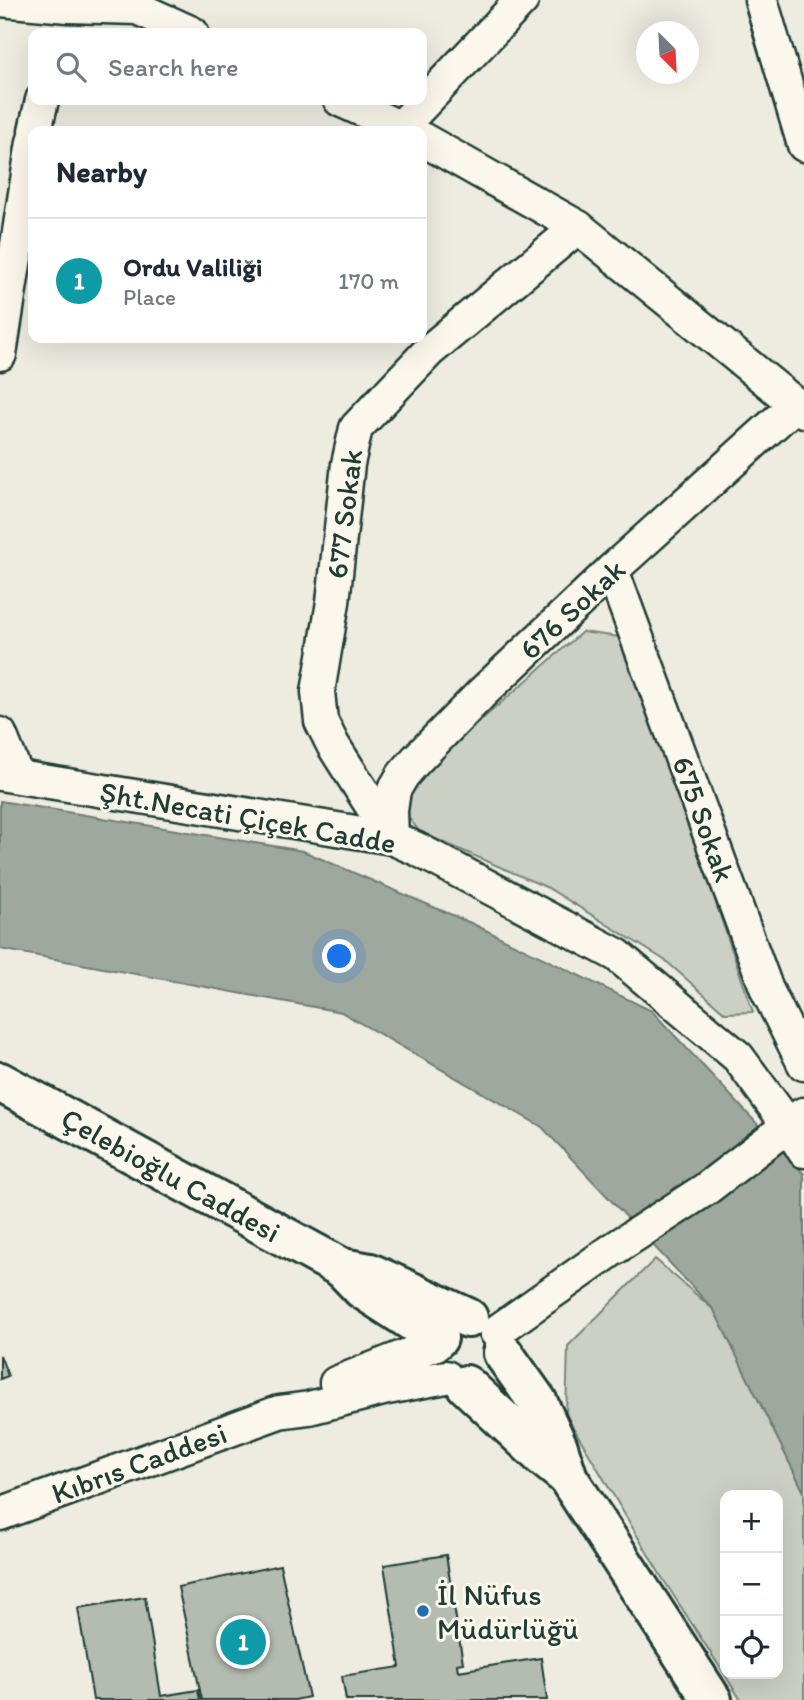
<!DOCTYPE html>
<html lang="en">
<head>
<meta charset="utf-8">
<style>
	body { margin:0; font-family:Itim,sans-serif; background:#f6f6f7; color:#1f2937 }
	.controls { position:absolute; right:21px; bottom:21px; display:grid; overflow:hidden; border-radius:14px; box-shadow:0 7px 28px #0002 }
	.controls button { width:63px; height:63px; display:grid; place-items:center; padding:0; border:0; border-bottom:2px solid #e0e1e3; background:#fff; color:#1f2937; font:35px sans-serif }
	.compass { position:absolute; left:636px; top:21px; width:63px; height:63px; border-radius:50%; background:#fff; box-shadow:0 7px 28px #0002; rotate:156deg }
	.you { position:absolute; left:340px; top:957px; width:24px; height:24px; margin:-18px; border:5px solid #fff; border-radius:50%; background:#1a73e8; box-shadow:0 0 0 10px #1a73e833 }
	.badge { display:grid; place-items:center; width:46px; height:46px; border-radius:50%; background:#ea580c; color:#fff; font-size:23px; font-weight:700 }
	.pin { position:absolute; translate:-50% -50%; border:4px solid #fff; box-shadow:0 2px 7px #0006 }
	.list { margin:0; padding:0; list-style:none }
	h2 { display:flex; justify-content:space-between; align-items:center; height:91px; margin:0; padding:0 28px; font-size:30px }
	h2 small { font-size:23px; font-weight:400; color:#747a83 }
	.list li { display:grid; grid-template-columns:46px 1fr auto; gap:21px; align-items:center; box-sizing:border-box; height:126px; padding:0 28px; border-top:2px solid #e0e1e3 }
	.list b { display:block; font-size:26px; white-space:nowrap }
	.list p { margin:0; font-size:23px; white-space:nowrap; color:#747a83 }
	.list em { font-size:23px; font-style:normal; color:#747a83 }
	.icon { flex:none; width:38px; height:38px; fill:none; stroke:currentColor; stroke-width:2; stroke-linecap:round; stroke-linejoin:round }
	.map { position:relative; flex:none; width:804px; height:1700px; overflow:hidden }
	.search { position:absolute; background:#fff; box-shadow:0 7px 28px #0002; left:28px; top:28px; width:399px; height:77px; display:flex; align-items:center; gap:18px; box-sizing:border-box; padding:0 24px; border-radius:14px; color:#747a83; font-size:26px }
	.panel { position:absolute; background:#fff; box-shadow:0 7px 28px #0002; left:28px; top:126px; width:399px; height:217px; border-radius:14px }
	.map>svg:first-child { display:block }
</style>
</head>
<body>
<div class="map">
<svg width="804" height="1700" viewBox="0 0 804 1700">
	<rect width="100%" height="100%" fill="#eeece1"/>
	<filter id="ink" filterUnits="userSpaceOnUse"><feTurbulence type="fractalNoise" baseFrequency=".0143" numOctaves="2"/><feDisplacementMap in="SourceGraphic" scale="14" xChannelSelector="R" yChannelSelector="G"/><feConvolveMatrix kernelMatrix="1 2 1 2 8 2 1 2 1" color-interpolation-filters="sRGB"/></filter>
	<g filter="url(#ink)">
		<g fill="#cbcfc4" stroke="#75867c" stroke-width="2" fill-rule="evenodd">
			<path d="M 582,632 L 619,637 L 674,780 L 753,1012 L 725,1013 L 666,961 L 548,888 L 420,832 L 404,812 L 406,786 Z"/>
			<path d="M 655,1259 L 714,1310 L 804,1492 L 804,1700 L 741,1700 L 661,1576 L 566,1415 L 568,1346 ZM 725,1495 L 778,1495 L 778,1674 L 725,1674 Z"/>
		</g>
		<path fill="#9fa89f" stroke="#6c7d74" stroke-width="2" d="M 0,801 L 303,851 L 473,924 L 652,1011 L 804,1174 L 804,1492 L 714,1310 L 542,1127 L 341,1012 L 0,949 Z"/>
		<g fill="#b4bbb0" stroke="#1f3d34" stroke-width="2">
			<path d="M 0,1355 L 8,1376 L 0,1379 Z"/>
			<path d="M 446,1555 L 463,1663 L 457,1664 L 458,1671 L 541,1658 L 547,1700 L 346,1700 L 342,1676 L 400,1667 L 384,1565 Z"/>
			<path d="M 280,1565 L 309,1697 L 295,1700 L 202,1700 L 178,1587 Z"/>
			<path d="M 145,1597 L 161,1696 L 198,1690 L 200,1700 L 93,1700 L 78,1608 Z"/>
		</g>
		<g fill="none" stroke-linecap="round" stroke-linejoin="round">
			<defs>
				<g id="minor">
					<path d="M 0,0 L 68,6 L 137,8 L 192,33"/>
					<path d="M 761,0 L 804,145"/>
					<path d="M 340,100 L 408,131"/>
					<path d="M 401,127 L 522,0"/>
					<path d="M 35,131 L 42,100"/>
					<path d="M 422,139 L 578,227 L 804,411"/>
					<path d="M 0,354 L 33,142"/>
					<path d="M 612,570 L 767,990 L 804,1064"/>
					<path d="M 0,734 L 17,776"/>
					<path d="M 0,774 L 392,838 L 417,849 L 617,955 L 738,1057 L 788,1125 L 804,1151"/>
					<path d="M 392,838 L 333,745 L 321,721 L 318,692 L 333,602 L 348,464 L 356,428 L 429,351 L 578,227"/>
					<path d="M 392,838 L 391,811 L 394,790 L 403,775 L 416,760 L 482,693 L 612,570 L 795,405"/>
					<path d="M 496,1332 L 612,1250 L 706,1189 L 803,1114"/>
					<path d="M 336,1383 L 436,1344"/>
					<path d="M 0,1514 L 279,1412 L 309,1408 L 387,1388 L 446,1377"/>
				</g>
				<g id="major">
					<path d="M 0,1082 L 342,1268"/>
					<path d="M 438,1338 L 362,1289 L 342,1268 L 370,1273 L 468,1318"/>
					<path d="M 503,1353 L 537,1401 L 558,1447 L 568,1478 L 712,1700"/>
					<path d="M 466,1385 L 543,1457 L 564,1474"/>
				</g>
			</defs>
			<use href="#minor" stroke="#1f3d34" stroke-width="37"/>
			<use href="#major" stroke="#1f3d34" stroke-width="44"/>
			<use href="#minor" stroke="#fbf7ec" stroke-width="32"/>
			<use href="#major" stroke="#fbf7ec" stroke-width="38"/>
		</g>
	</g>
	<circle fill="#1f6fb2" stroke="#fbf7ec" stroke-width="2.5" cx="423" cy="1611" r="7"/>
	<g text-anchor="middle" dominant-baseline="central" stroke-width="6" stroke-linejoin="round" paint-order="stroke">
		<g font-size="30" fill="#1f3d34" stroke="#fbf7ec">
			<text transform="translate(344 514) rotate(-83)">677 Sokak</text>
			<text transform="translate(572 609) rotate(-43)">676 Sokak</text>
			<text transform="translate(248 817) rotate(10)">Şht.Necati Çiçek Cadde</text>
			<text transform="translate(704 819) rotate(70)">675 Sokak</text>
			<text transform="translate(171 1175) rotate(29)">Çelebioğlu Caddesi</text>
			<text transform="translate(139 1463) rotate(-20)">Kıbrıs Caddesi</text>
		</g>
		<g font-size="30" fill="#1f3d34" stroke="#fbf7ec" text-anchor="start">
			<text x="437" y="1594">İl Nüfus<tspan x="437" dy="34">Müdürlüğü</tspan></text>
		</g>
	</g>
</svg>
<div class="controls">
<button>+</button>
<button>−</button>
<button><svg class="icon" aria-label="locate" viewBox="0 0 24 24"><circle cx="12" cy="12" r="6"/><path d="M12 2v4M12 18v4M2 12h4M18 12h4"/></svg></button>
</div>
<svg class="compass" viewBox="-18 -18 36 36"><path d="M0-13l5 13h-10z" fill="#e53935"/><path d="M0 13l5-13h-10z" fill="#747a83"/></svg>
<div class="you"></div>
<div class="pin badge" style="left:243px;top:1642px;background:#0f9aa8">1</div>
<div class="search"><svg class="icon" aria-label="search" viewBox="0 0 24 24"><circle cx="10" cy="10" r="6"/><path d="M15 15l6 6"/></svg>Search here</div>
<section class="panel">
<h2>Nearby<small></small></h2>
<ul class="list">
<li><span class="badge" style="background:#0f9aa8">1</span><div><b>Ordu Valiliği</b><p>Place</p></div><em>170 m</em></li>
</ul>
</section>
</div>
</body>
</html>
